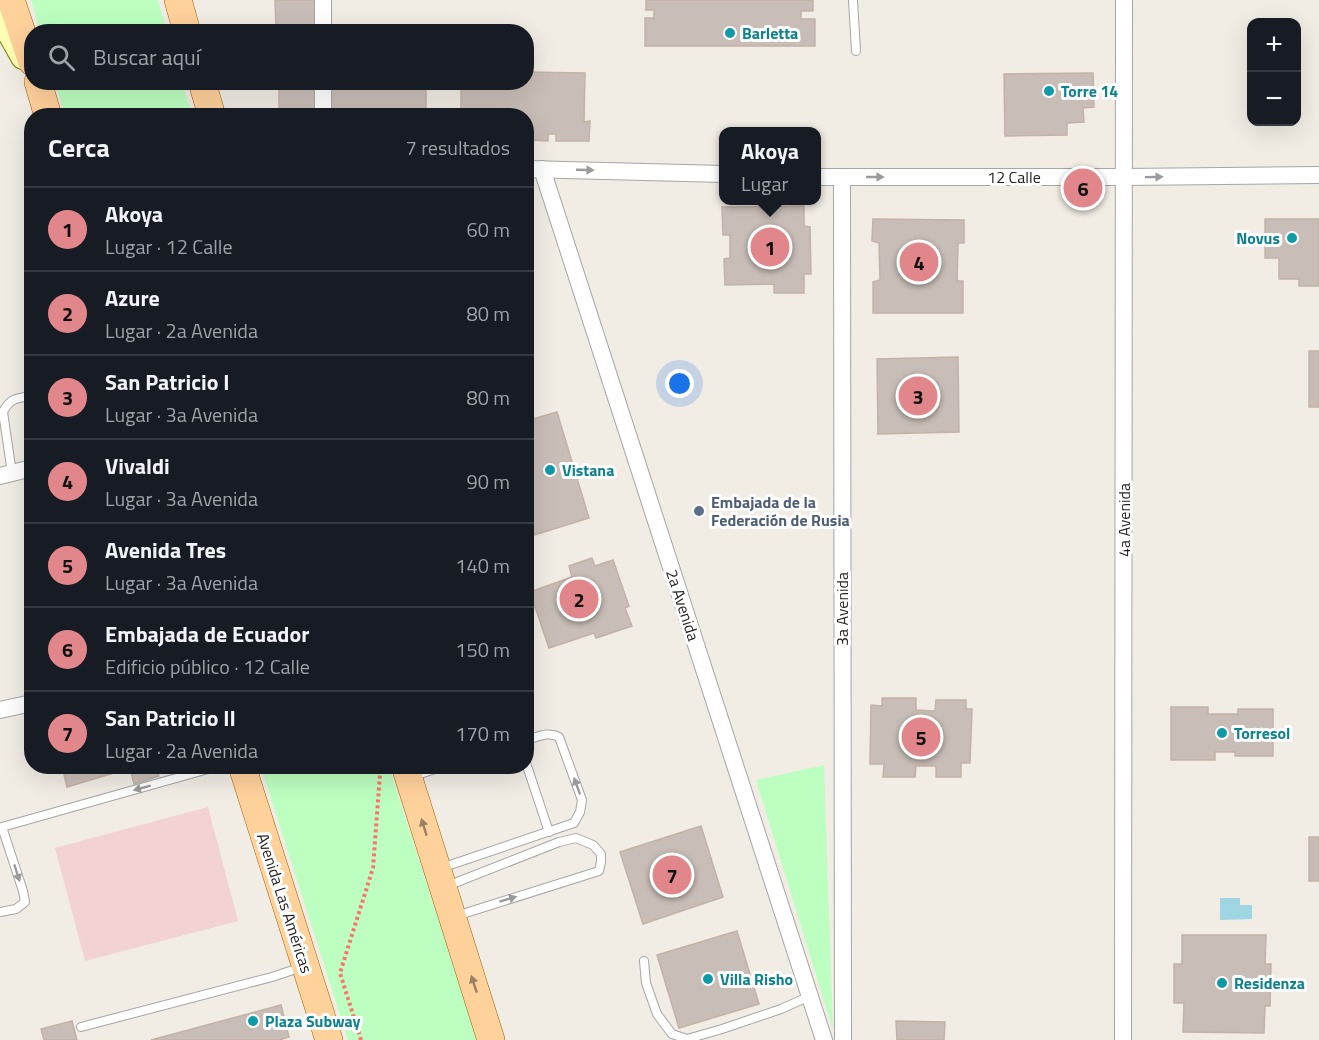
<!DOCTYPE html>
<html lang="es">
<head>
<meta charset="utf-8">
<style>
	body { margin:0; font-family:"Titillium Web",sans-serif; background:#20242c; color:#f1f3f6 }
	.controls { position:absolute; right:18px; top:18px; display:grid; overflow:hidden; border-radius:12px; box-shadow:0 6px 24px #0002 }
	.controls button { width:54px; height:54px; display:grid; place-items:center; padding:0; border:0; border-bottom:2px solid #363941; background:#171b24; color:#f1f3f6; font:30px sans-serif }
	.you { position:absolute; left:680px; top:384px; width:21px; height:21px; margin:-15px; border:4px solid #fff; border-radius:50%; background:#1a73e8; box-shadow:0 0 0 9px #1a73e833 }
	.badge { display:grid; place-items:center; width:39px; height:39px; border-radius:50%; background:#e1868a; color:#111; font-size:20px; font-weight:700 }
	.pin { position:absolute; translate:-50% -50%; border:3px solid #fff; box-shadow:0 2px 6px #0006 }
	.popup { position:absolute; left:719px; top:127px; width:102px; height:78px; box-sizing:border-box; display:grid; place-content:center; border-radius:12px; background:#171b24; filter:drop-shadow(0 2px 4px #0005); font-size:20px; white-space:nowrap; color:#9ea1a6 }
	.popup b { font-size:22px; color:#f1f3f6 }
	.popup::after { content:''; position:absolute; left:50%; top:100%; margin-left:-12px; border:12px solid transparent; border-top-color:#171b24 }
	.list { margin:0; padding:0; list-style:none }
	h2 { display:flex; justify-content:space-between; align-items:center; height:78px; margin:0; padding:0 24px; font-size:26px }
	h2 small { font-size:20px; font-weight:400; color:#9ea1a6 }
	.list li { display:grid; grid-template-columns:39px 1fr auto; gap:18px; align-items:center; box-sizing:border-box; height:84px; padding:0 24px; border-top:2px solid #363941 }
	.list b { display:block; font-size:22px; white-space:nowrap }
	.list p { margin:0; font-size:20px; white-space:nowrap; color:#9ea1a6 }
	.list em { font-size:20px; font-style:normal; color:#9ea1a6 }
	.icon { flex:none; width:33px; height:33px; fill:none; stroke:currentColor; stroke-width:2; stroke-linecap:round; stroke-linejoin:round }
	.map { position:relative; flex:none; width:1319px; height:1040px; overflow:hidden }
	.search { position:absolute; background:#171b24; box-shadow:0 6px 24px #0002; left:24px; top:24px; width:510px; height:66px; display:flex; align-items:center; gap:15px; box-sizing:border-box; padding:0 21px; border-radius:24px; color:#9ea1a6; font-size:22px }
	.panel { position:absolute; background:#171b24; box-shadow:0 6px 24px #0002; left:24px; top:108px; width:510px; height:666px; border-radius:24px }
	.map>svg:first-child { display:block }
</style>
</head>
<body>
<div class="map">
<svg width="1319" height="1040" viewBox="0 0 1319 1040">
	<rect width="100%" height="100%" fill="#f1ece4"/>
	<path fill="#f3d2d2" d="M 208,807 L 238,921 L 85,961 L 55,848 Z"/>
	<g fill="#bdffc1">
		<path d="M 31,0 L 158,0 L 167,31 L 40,31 Z"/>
		<path d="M 55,83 L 182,83 L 192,115 L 65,115 Z"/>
		<path d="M 824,765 L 833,1030 L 756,780 Z"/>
		<path d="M 261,767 L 389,767 L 477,1040 L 348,1040 Z"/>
	</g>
	<path fill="#a0d6e3" d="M 1220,898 L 1240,898 L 1240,905 L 1252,905 L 1252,919 L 1220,920 Z"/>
	<g fill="#c9beb7" stroke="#c4b2a5" stroke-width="1.5">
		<path d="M 275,0 L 317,0 L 317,32 L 276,32 Z"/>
		<path d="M 646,0 L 813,0 L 813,11 L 801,11 L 801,19 L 815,19 L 815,46 L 645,46 L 645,18 L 654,18 L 654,10 L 646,10 Z"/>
		<path d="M 526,72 L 585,73 L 584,122 L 590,121 L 589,141 L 556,141 L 556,134 L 548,134 L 548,141 L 526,140 L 526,116 L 461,116 L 461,82 L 526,82 Z"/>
		<path d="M 1093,73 L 1094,107 L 1083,108 L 1084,122 L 1067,123 L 1067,135 L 1005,136 L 1004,74 Z"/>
		<rect x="279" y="82" width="39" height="34"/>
		<path d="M 328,82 L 426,82 L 426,116 L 326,116 Z"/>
		<path d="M 804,206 L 804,226 L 810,227 L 811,274 L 804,274 L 804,293 L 774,293 L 774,284 L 725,285 L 724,259 L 730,258 L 730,235 L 723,235 L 722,207 Z"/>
		<path d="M 873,219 L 964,220 L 964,243 L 958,243 L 957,281 L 963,281 L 963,313 L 873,313 L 873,282 L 880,280 L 879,243 L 872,241 Z"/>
		<path d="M 1265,219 L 1319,219 L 1319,286 L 1299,286 L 1299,279 L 1279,279 L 1279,258 L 1265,258 Z"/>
		<rect x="1309" y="351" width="10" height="56"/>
		<path d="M 958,357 L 959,432 L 878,434 L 877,359 Z"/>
		<path d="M 557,412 L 589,518 L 531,536 L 526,522 L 526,421 Z"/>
		<path d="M 592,558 L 595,566 L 613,560 L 629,606 L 625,608 L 632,626 L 596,638 L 594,633 L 549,648 L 530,592 L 572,577 L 569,566 Z"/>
		<path d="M 882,698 L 916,698 L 916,710 L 935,711 L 936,700 L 966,700 L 966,709 L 972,709 L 970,763 L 961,763 L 961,777 L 936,777 L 936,766 L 916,766 L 915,777 L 883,777 L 884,764 L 870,764 L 871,705 L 882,706 Z"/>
		<path d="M 1171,707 L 1208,707 L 1208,714 L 1238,714 L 1238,709 L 1273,709 L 1273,756 L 1235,756 L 1235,752 L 1215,752 L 1215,760 L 1171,760 Z"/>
		<path d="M 62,766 L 157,766 L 159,776 L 134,784 L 130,768 L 67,787 Z"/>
		<path d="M 701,826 L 723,897 L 643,924 L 620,852 Z"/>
		<rect x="1309" y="837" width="10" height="44"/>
		<path d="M 737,931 L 759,1004 L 679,1028 L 657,955 Z"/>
		<path d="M 1182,935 L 1266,935 L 1265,964 L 1271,964 L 1270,1006 L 1265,1006 L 1264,1033 L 1183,1032 L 1184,1003 L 1174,1003 L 1174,964 L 1182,964 Z"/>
		<path d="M 281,1005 L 289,1037 L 279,1040 L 151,1040 Z"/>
		<path d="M 72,1021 L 77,1040 L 44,1040 L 41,1029 Z"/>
		<path d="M 896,1021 L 945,1022 L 944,1040 L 897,1040 Z"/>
	</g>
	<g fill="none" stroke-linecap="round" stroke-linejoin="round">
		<defs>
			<g id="service">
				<path d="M 853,0 L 856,51"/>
				<path d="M 12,473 L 3,412 C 10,398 17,398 32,396"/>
				<path d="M 526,763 L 549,832"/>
				<path d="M 411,777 L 444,766"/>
				<path d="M 441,868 L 574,823 L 580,812 L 582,800 L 559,737 C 548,731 538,737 526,740"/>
				<path d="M 447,886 L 559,842 L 576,838 L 593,845 L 601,854 L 601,862 L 599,871 L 456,916"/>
				<path d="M 0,912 L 16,909 L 25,902 L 23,891 L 2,827 L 219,766"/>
				<path d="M 644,961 L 646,983 L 657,1014 L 672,1034 L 687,1039 L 722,1029 L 781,1009 L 810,996"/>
				<path d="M 81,1027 L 272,977 L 302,967"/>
			</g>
			<g id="minor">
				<path d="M 323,32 L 323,0"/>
				<path d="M 323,116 L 323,82"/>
				<path d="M 526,169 L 724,174"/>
				<path d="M 542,169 L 824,1040"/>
				<path d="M 816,177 L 1124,177 L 1319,175"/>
				<path d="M 842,177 L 843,1040"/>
				<path d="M 0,476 L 32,468"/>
				<path d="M 0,710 L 32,703"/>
				<path d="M 1123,1040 L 1124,0"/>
			</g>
			<path id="secondary" d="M 0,21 L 9,32 L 23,57"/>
			<g id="primary">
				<path d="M 11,0 L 32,62"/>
				<path d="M 178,0 L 187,32"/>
				<path d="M 38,82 L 48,116"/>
				<path d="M 202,82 L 212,116"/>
				<path d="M 242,766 L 329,1040"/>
				<path d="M 405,766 L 491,1040"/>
			</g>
		</defs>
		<use href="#service" stroke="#a6a6a6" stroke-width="10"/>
		<use href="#minor" stroke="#a6a6a6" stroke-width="18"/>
		<use href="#secondary" stroke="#737c00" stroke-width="26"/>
		<use href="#primary" stroke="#9a6200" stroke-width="28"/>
		<path stroke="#ff7267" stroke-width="4" stroke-dasharray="3 3" stroke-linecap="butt" d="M 361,1040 L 340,973 L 373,868 L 380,774 L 378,766"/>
		<use href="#service" stroke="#fff" stroke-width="8"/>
		<use href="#minor" stroke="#fff" stroke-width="16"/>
		<use href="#secondary" stroke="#feffb4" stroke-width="24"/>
		<use href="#primary" stroke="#ffd19b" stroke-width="27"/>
	</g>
	<defs><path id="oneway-solid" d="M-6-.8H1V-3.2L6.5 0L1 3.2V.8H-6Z" transform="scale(1.5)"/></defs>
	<g fill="#9a9a9a">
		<use href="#oneway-solid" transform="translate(585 170) rotate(2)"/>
		<use href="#oneway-solid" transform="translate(875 177)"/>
		<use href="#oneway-solid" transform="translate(1154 177) rotate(-1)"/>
		<use href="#oneway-solid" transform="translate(577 786) rotate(-110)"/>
		<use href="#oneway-solid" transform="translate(142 788) rotate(165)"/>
		<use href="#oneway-solid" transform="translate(17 873) rotate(72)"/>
		<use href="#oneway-solid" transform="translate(508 899) rotate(-17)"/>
	</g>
	<g fill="#9a8163">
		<use href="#oneway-solid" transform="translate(424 827) rotate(-107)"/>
		<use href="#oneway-solid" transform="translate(474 984) rotate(-108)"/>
	</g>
	<g fill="#0f9aa8" stroke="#fff" stroke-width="2">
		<circle cx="730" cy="33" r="6"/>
		<circle cx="1049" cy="91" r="6"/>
		<circle cx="1292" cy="238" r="6"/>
		<circle cx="550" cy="470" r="6"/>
		<circle cx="1222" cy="733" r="6"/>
		<circle cx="708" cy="979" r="6"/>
		<circle cx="1222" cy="983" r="6"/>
		<circle cx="253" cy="1021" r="6"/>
	</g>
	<circle fill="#5c6f8a" stroke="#fff" stroke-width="2" cx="699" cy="511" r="6"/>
	<g text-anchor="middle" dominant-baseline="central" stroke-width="6" stroke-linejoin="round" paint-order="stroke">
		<g font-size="16" font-weight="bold" fill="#0d838f" stroke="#fff" text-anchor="start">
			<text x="742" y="33">Barletta</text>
			<text x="1061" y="91">Torre 14</text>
			<text x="1280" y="238" text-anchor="end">Novus</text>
			<text x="562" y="470">Vistana</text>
			<text x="1234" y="733">Torresol</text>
			<text x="720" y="979">Villa Risho</text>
			<text x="1234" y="983">Residenza</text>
			<text x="265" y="1021">Plaza Subway</text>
		</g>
		<g font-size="16" fill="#1f1f1f" stroke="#fff">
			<text x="1014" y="177">12 Calle</text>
			<text transform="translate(1124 520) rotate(-90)">4a Avenida</text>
			<text transform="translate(683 605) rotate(72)">2a Avenida</text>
			<text transform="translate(842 609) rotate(-90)">3a Avenida</text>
			<text transform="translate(285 903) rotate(72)">Avenida Las Américas</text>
		</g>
		<g font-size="16" font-weight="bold" fill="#4e5e75" stroke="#fff" text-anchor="start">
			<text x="711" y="502">Embajada de la<tspan x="711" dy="18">Federación de Rusia</tspan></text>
		</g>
	</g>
</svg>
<div class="controls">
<button>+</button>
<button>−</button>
</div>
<div class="you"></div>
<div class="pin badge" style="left:770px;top:247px">1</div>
<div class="popup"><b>Akoya</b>Lugar</div>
<div class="pin badge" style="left:579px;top:599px">2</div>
<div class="pin badge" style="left:918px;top:396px">3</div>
<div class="pin badge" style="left:919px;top:262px">4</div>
<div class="pin badge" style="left:921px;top:737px">5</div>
<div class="pin badge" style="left:1083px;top:188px">6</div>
<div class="pin badge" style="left:672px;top:875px">7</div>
<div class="search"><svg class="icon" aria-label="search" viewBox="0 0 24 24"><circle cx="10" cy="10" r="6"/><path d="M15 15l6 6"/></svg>Buscar aquí</div>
<section class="panel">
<h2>Cerca<small>7 resultados</small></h2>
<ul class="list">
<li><span class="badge">1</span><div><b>Akoya</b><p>Lugar · 12 Calle</p></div><em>60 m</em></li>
<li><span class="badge">2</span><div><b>Azure</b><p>Lugar · 2a Avenida</p></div><em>80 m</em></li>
<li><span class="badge">3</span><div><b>San Patricio I</b><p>Lugar · 3a Avenida</p></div><em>80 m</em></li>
<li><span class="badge">4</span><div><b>Vivaldi</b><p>Lugar · 3a Avenida</p></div><em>90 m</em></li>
<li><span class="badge">5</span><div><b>Avenida Tres</b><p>Lugar · 3a Avenida</p></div><em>140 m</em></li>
<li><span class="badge">6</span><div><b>Embajada de Ecuador</b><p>Edificio público · 12 Calle</p></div><em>150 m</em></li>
<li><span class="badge">7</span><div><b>San Patricio II</b><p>Lugar · 2a Avenida</p></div><em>170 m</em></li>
</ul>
</section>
</div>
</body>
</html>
